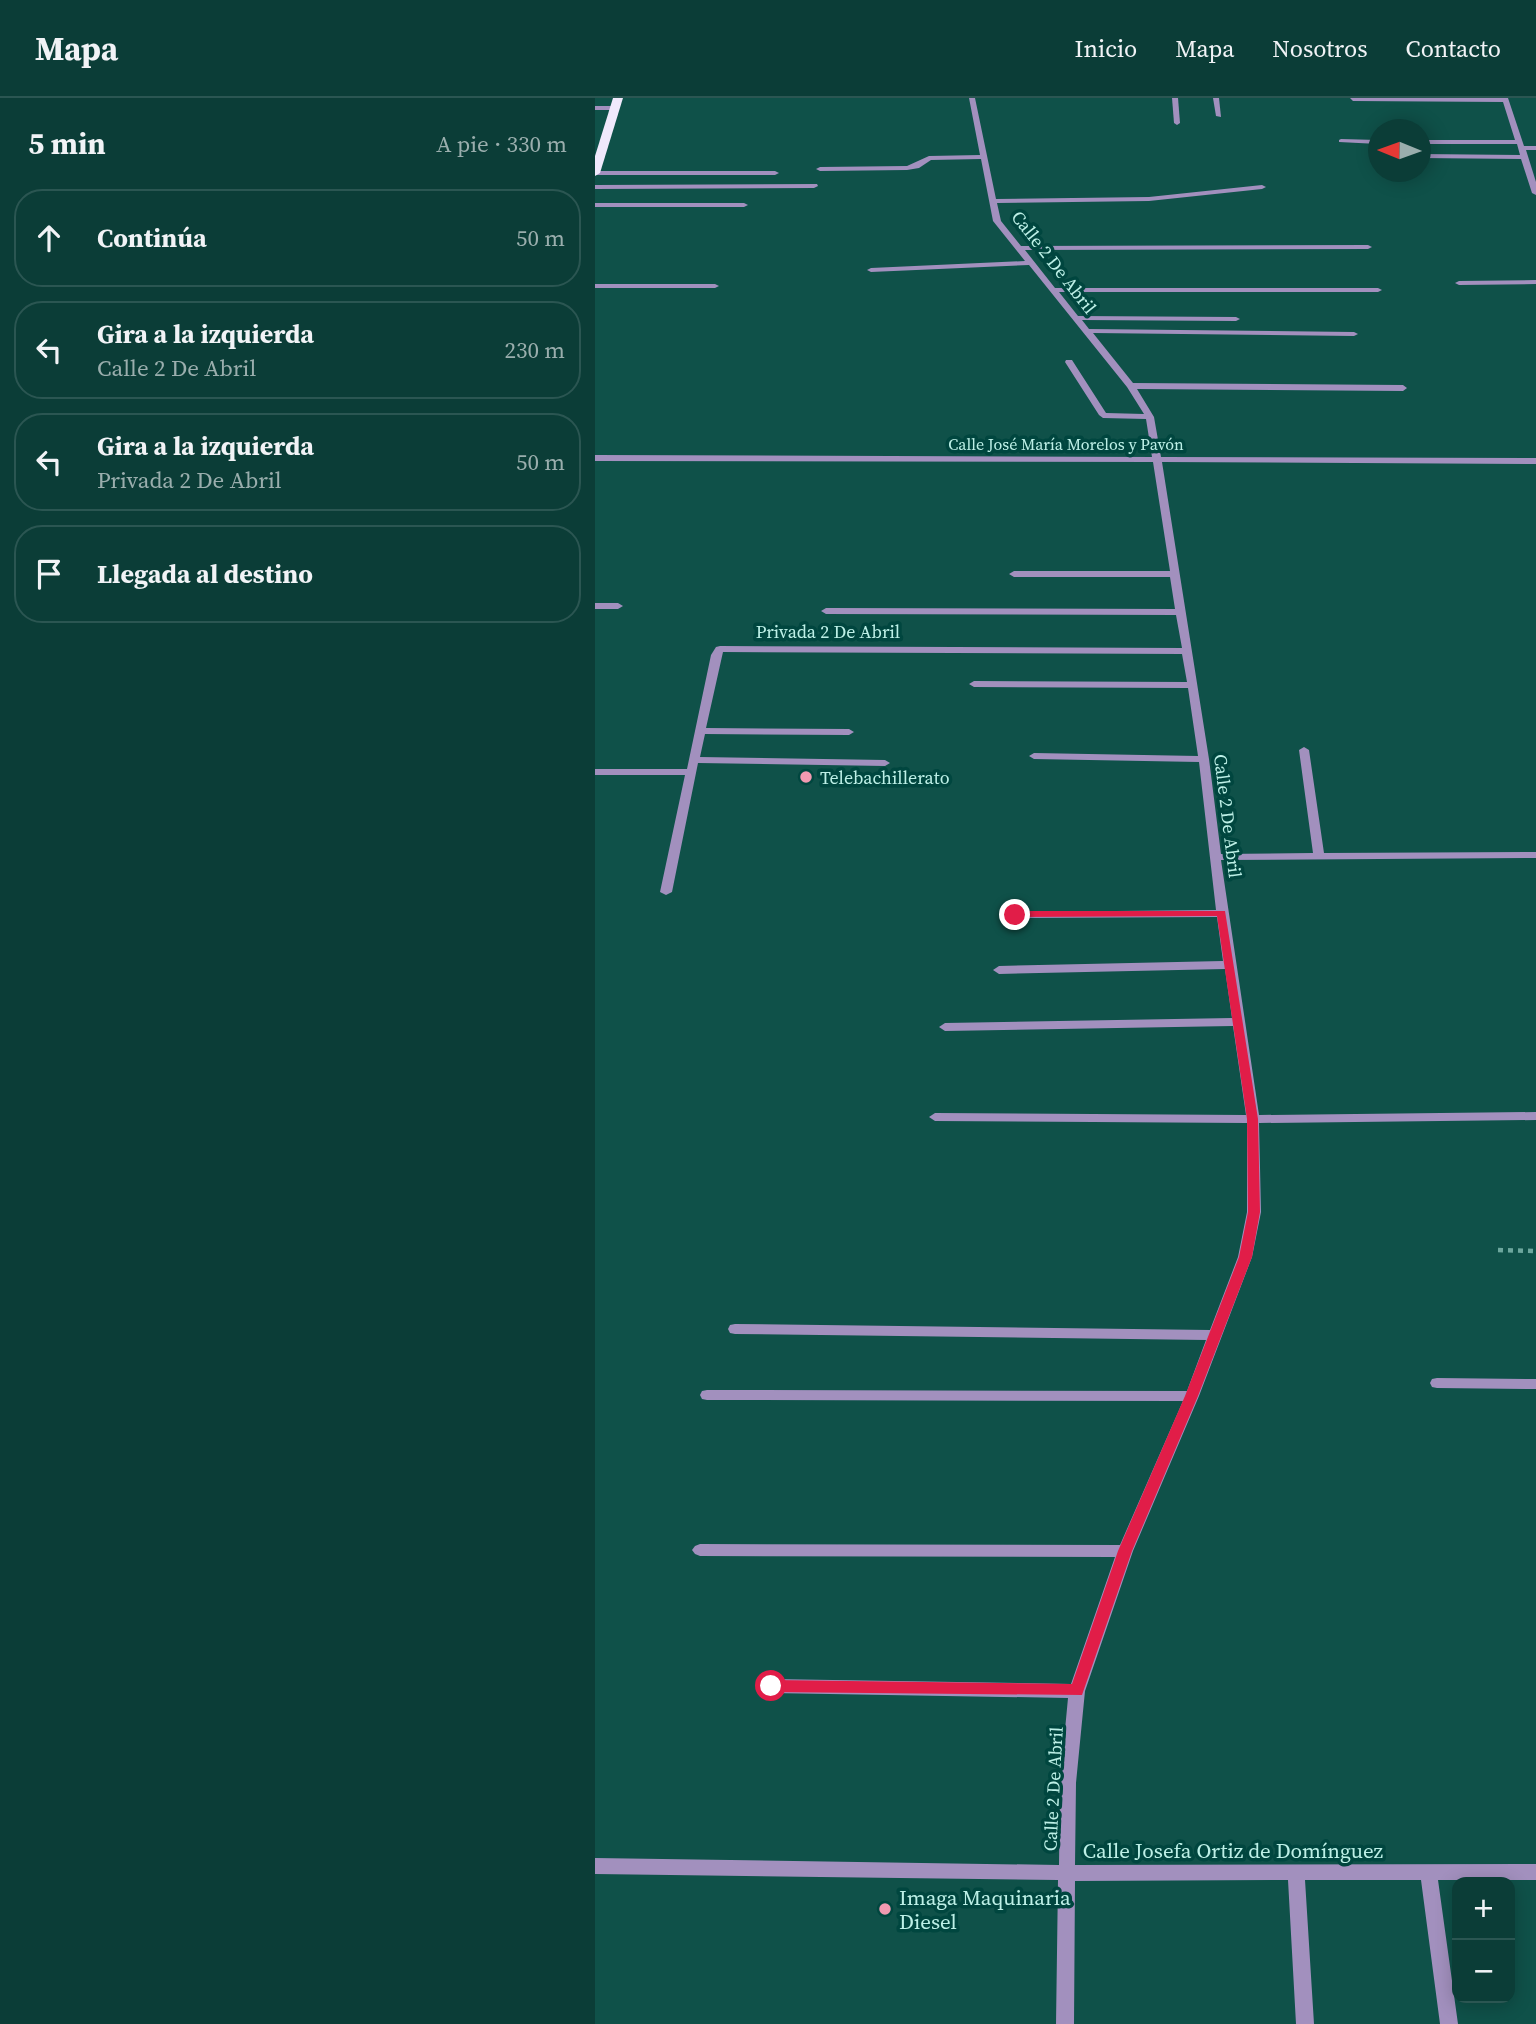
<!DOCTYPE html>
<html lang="es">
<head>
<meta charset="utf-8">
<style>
	body { margin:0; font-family:"Source Serif 4",serif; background:#194842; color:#f1f3f6 }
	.controls { position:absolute; right:21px; bottom:21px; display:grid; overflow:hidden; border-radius:14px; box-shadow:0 4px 18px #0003 }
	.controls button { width:63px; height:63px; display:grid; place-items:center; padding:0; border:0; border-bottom:2px solid #2b5652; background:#0b3d37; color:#f1f3f6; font:35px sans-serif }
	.compass { position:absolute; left:773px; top:21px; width:63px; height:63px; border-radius:50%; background:#0b3d37; box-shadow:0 4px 18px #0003; rotate:271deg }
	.stop { position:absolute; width:21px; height:21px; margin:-16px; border:5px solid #e11d48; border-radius:50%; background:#fff }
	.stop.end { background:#e11d48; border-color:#fff; box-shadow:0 2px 7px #0008 }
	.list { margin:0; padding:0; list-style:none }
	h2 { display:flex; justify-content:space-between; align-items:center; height:91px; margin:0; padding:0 28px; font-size:30px }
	h2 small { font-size:23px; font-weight:400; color:#9aaead }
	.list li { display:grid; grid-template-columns:46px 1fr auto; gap:21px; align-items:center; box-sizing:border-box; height:98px; margin:0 14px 14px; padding:0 14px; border:2px solid #2b5652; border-radius:28px }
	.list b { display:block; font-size:26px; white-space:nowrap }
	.list p { margin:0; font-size:23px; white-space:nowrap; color:#9aaead }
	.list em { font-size:23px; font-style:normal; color:#9aaead }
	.icon { flex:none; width:38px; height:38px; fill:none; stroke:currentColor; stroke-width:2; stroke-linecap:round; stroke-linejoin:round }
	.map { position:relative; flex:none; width:941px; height:1926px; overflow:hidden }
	header { display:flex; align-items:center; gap:42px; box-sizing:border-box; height:98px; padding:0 35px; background:#0b3d37; border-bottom:2px solid #2b5652 }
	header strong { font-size:33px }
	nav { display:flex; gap:38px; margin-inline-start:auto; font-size:24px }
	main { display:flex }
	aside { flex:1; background:#0b3d37 }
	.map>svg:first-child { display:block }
</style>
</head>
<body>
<header>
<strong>Mapa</strong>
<nav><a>Inicio</a><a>Mapa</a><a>Nosotros</a><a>Contacto</a></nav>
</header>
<main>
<aside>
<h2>5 min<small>A pie · 330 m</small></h2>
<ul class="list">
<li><svg class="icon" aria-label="ahead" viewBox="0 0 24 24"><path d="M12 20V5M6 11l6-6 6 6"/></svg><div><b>Continúa</b></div><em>50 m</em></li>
<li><svg class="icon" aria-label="left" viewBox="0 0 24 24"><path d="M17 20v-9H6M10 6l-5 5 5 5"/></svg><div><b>Gira a la izquierda</b><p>Calle 2 De Abril</p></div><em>230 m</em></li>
<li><svg class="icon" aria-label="left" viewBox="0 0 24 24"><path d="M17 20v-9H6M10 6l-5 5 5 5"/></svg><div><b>Gira a la izquierda</b><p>Privada 2 De Abril</p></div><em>50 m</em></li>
<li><svg class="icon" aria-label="arrive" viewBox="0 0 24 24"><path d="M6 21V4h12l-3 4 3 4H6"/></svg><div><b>Llegada al destino</b></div></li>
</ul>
</aside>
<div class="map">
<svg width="941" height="1926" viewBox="0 0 941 1926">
	<rect width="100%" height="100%" fill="#0f5149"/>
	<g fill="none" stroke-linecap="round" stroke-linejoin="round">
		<path stroke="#6da79e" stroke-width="4.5" stroke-dasharray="5 5" stroke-linecap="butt" d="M 903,1152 L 941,1153"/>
		<g fill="#a290be" fill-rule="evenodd">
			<path d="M 374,0 L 380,0 L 401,101 L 554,99 L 667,87 L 671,89 L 667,91 L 554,103 L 402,105 L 406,123 L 426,148 L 773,147 L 777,149 L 773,151 L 430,152 L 460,190 L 783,190 L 787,192 L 783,194 L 464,194 L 483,218 L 641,219 L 645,221 L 641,223 L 487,222 L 494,231 L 759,234 L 763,236 L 759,238 L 498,235 L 538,285 L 808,287 L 812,290 L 808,293 L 542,291 L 559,319 L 566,359 L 941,360 L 941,366 L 567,364 L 614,661 L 626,756 L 718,755 L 704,652 L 709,649 L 714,652 L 729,755 L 941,754 L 941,760 L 626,762 L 664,1017 L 941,1014 L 941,1022 L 664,1025 L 666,1114 L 657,1159 L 604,1298 L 538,1453 L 490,1593 L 481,1685 L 480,1767 L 941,1766 L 941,1782 L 843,1782 L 863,1926 L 845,1926 L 826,1782 L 710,1782 L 719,1926 L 701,1926 L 693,1782 L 480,1783 L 479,1926 L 461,1926 L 463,1782 L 0,1776 L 0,1760 L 464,1767 L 465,1685 L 473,1600 L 176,1595 L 170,1593 L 168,1588 L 170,1583 L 176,1581 L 476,1586 L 520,1459 L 105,1458 L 100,1456 L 97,1452 L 100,1448 L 105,1446 L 525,1447 L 588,1303 L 112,1302 L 107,1301 L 105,1297 L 107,1293 L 112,1292 L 592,1293 L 611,1242 L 140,1236 L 135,1235 L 133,1231 L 135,1227 L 140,1226 L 615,1232 L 643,1159 L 652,1114 L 652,1025 L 340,1023 L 334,1019 L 340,1015 L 651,1017 L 638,928 L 350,933 L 344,929 L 350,925 L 637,920 L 630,871 L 404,876 L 398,872 L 404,868 L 628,863 L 622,819 L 420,820 L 414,817 L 420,814 L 621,812 L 604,664 L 439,661 L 434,658 L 439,655 L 603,658 L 593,590 L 379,589 L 374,586 L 379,583 L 592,584 L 587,556 L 128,554 L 111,630 L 254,631 L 259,634 L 254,637 L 110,636 L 105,659 L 290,662 L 295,665 L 290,668 L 103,665 L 77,794 L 71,797 L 65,794 L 90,677 L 0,677 L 0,671 L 92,671 L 116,557 L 121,549 L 125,548 L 587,550 L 581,517 L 231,516 L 226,513 L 231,510 L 580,511 L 575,479 L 419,479 L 414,476 L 419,473 L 575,473 L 558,364 L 0,363 L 0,357 L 557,359 L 551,321 L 508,320 L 504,317 L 470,264 L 471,262 L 477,262 L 511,315 L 549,316 L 532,289 L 434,167 L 276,174 L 272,172 L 276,170 L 430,163 L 398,123 L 386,61 L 336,62 L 324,70 L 312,72 L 225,73 L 221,71 L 225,69 L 312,68 L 334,58 L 385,57 Z"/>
			<path d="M 577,0 L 583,0 L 585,25 L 582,27 L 579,25 Z"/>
			<path d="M 618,0 L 624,0 L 626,19 L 621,18 Z"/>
			<path d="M 755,0 L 913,0 L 929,48 L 941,48 L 941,52 L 931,52 L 941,84 L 941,97 L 937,95 L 926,61 L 825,60 L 825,56 L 925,57 L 922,46 L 825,46 L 825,42 L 920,42 L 908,4 L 758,3 Z"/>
			<path d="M 0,8 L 20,8 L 23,10 L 20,12 L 0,12 Z"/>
			<path d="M 746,41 L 783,42 L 783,46 L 744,44 L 744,42 Z"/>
			<path d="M 0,73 L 180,73 L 184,75 L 180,77 L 0,77 Z"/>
			<path d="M 222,86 L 223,88 L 219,90 L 0,91 L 0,87 Z"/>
			<path d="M 0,105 L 149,105 L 153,107 L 149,109 L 0,109 Z"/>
			<path d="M 941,182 L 941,186 L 864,187 L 860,185 L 864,183 Z"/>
			<path d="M 0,186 L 120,186 L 124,188 L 120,190 L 0,190 Z"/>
			<path d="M 0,505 L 23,505 L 28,508 L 23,511 L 0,511 Z"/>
			<path d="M 842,1280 L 941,1281 L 941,1291 L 842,1290 L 837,1289 L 835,1285 L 837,1281 Z"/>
		</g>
		<path fill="#f0e9fc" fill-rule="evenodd" d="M 18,0 L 28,0 L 5,75 L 0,78 L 0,58 Z"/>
	</g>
	<path fill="#e11d48" d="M 420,813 L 630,813 L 663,1021 L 665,1114 L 657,1159 L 603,1298 L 537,1453 L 487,1597 L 176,1594 L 168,1588 L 176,1582 L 477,1586 L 523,1453 L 590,1298 L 644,1159 L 653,1114 L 652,1021 L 622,818 L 416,819 L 414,817 Z"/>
	<g fill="#f19ab1" stroke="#00463f" stroke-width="2.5">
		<circle cx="211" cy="679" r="7"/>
		<circle cx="290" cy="1811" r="7"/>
	</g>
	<g text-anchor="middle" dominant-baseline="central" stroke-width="7" stroke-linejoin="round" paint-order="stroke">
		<g font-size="16" fill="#bdf0e7" stroke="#00463f">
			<text x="471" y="346">Calle José María Morelos y Pavón</text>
		</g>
		<g font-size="18" fill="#bdf0e7" stroke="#00463f">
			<text transform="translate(459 164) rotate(52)">Calle 2 De Abril</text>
			<text x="233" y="533">Privada 2 De Abril</text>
			<text transform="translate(633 718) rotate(83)">Calle 2 De Abril</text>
			<text transform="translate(458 1691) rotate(-87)">Calle 2 De Abril</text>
		</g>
		<g font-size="18" fill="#bdf0e7" stroke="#00463f" text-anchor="start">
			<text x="225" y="679">Telebachillerato</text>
		</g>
		<g font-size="21" fill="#bdf0e7" stroke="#00463f">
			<text x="638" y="1752">Calle Josefa Ortiz de Domínguez</text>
		</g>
		<g font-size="21" fill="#bdf0e7" stroke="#00463f" text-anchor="start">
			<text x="304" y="1799">Imaga Maquinaria<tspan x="304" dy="24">Diesel</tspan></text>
		</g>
	</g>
</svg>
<div class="controls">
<button>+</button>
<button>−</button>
</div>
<svg class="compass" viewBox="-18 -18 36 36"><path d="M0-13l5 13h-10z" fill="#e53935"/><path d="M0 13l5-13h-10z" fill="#9aaead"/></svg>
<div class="stop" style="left:176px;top:1588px"></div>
<div class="stop end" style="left:420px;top:817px"></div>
</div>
</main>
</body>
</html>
